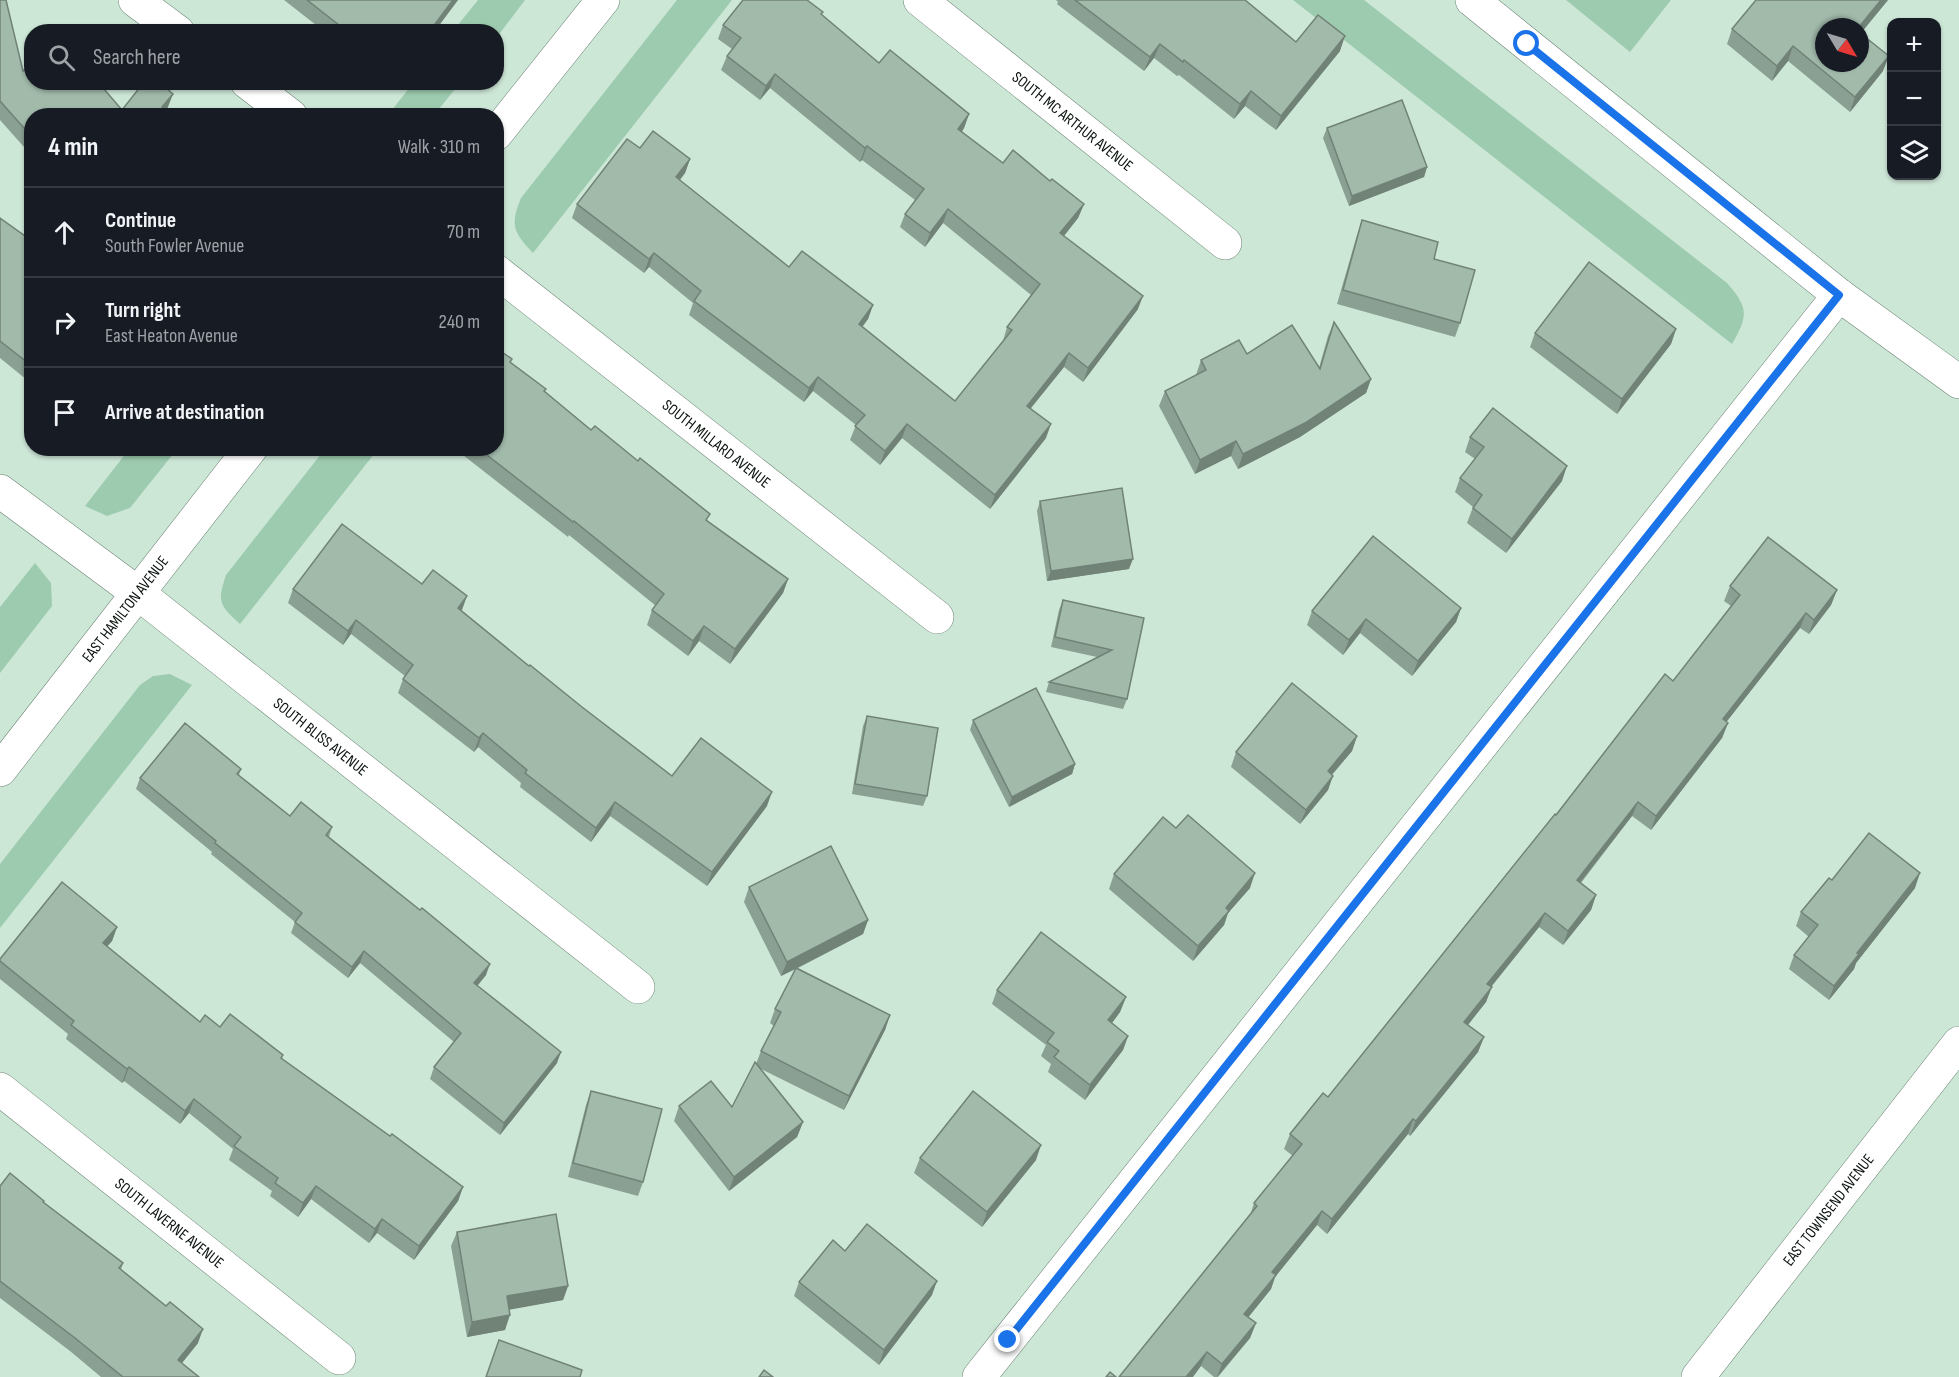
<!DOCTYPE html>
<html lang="en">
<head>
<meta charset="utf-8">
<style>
	body { margin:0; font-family:"Sofia Sans Condensed",sans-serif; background:#242831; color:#f1f3f6 }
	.controls { position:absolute; right:18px; top:18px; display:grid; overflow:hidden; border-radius:12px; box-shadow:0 2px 4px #0004 }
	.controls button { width:54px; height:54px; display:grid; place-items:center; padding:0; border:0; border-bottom:2px solid #363941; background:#171b24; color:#f1f3f6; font:30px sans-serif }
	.compass { position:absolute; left:1815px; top:18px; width:54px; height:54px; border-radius:50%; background:#171b24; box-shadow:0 2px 4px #0004; rotate:128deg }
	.stop { position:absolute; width:18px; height:18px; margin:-14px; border:4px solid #1a73e8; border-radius:50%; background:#fff }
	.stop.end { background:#1a73e8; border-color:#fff; box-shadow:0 2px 6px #0008 }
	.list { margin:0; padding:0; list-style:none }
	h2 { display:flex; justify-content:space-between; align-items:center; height:78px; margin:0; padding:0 24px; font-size:26px }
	h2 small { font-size:20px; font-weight:400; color:#9ea1a6 }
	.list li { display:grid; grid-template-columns:39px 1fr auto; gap:18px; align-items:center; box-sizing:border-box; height:90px; padding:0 24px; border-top:2px solid #363941 }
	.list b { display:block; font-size:22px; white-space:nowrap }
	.list p { margin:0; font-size:20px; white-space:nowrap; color:#9ea1a6 }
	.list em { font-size:20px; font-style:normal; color:#9ea1a6 }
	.icon { flex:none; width:33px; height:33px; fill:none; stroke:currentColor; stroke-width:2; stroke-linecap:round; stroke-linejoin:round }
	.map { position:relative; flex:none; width:1959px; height:1377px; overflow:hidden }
	.search { position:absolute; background:#171b24; box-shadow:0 2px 4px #0004; left:24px; top:24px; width:480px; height:66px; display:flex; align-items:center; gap:15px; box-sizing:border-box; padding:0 21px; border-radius:24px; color:#9ea1a6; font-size:22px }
	.panel { position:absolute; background:#171b24; box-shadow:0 2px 4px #0004; left:24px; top:108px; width:480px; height:348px; border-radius:24px }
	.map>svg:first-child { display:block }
</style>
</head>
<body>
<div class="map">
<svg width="1959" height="1377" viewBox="0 0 1959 1377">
	<rect width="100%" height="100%" fill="#cde7d7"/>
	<g fill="#9dcbb0">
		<path d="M 478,0 L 525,0 L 497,37 L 496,32 L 453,31 Z"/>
		<path d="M 677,0 L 732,0 L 533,253 C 513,232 510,225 521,198 Z"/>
		<path d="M 1293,0 L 1364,0 L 1727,283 C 1749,308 1748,316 1732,344 Z"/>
		<path d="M 1566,0 L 1671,0 L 1630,52 Z"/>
		<path d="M 414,82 L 460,82 L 460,83 L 434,115 L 388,115 Z"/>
		<path d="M 130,448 L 177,449 L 130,508 L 107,516 L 85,506 Z"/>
		<path d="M 325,449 L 378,449 L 240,624 C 219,605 217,602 226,575 Z"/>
		<path d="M 35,563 L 51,583 L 52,606 L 0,673 L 0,607 Z"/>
		<path d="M 170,674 L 192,685 L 0,928 L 0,864 L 140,685 L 153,676 Z"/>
	</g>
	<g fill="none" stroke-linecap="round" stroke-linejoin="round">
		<defs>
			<g id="minor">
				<path d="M 135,0 L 178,32"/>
				<path id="s1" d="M 920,0 L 1225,243"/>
				<path d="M 247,82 L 291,116"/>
				<path d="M 496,134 L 603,0"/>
				<path id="s2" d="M 496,271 L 937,617"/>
				<path id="s3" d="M 0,491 L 139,594 L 638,987"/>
				<path id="s4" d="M 0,770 L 251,448"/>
				<path id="s5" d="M 0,1089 L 339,1358"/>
				<path d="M 979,1377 L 1839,295"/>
				<path id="s6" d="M 1698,1377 L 1959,1043"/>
			</g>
			<path id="major" d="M 1472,0 L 1839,295 L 1959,382"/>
		</defs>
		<use href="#minor" stroke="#6b8374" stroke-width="34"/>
		<use href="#major" stroke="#6b8374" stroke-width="34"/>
		<use href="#minor" stroke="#fff" stroke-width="33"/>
		<use href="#major" stroke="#fff" stroke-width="33"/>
	</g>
	<g fill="#8aa092">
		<path d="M 0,0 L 23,71 L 122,110 L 168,107 L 165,110 L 32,116 L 32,156 L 0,120 Z"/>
		<path d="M 284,0 L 458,0 L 434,32 L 325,32 Z"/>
		<path d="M 1056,0 L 1245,0 L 1296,42 L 1340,51 L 1276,130 L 1245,106 L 1234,119 L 1179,75 L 1177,76 L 1154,58 L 1144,71 L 1057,4 L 1058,2 Z"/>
		<path d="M 1888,0 L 1861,33 L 1883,71 L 1850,112 L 1788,61 L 1772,81 L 1727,44 L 1732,29 Z"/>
		<path d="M 822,15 L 879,63 L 969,114 L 964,128 L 962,132 L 1003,163 L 1050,181 L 1084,204 L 1078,218 L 1064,236 L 1138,309 L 1083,382 L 1064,367 L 1031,408 L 1046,438 L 990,509 L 902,438 L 880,465 L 850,440 L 856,425 L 813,391 L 804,402 L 689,315 L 693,303 L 649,267 L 644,273 L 572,218 L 577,204 L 640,148 L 690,159 L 685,173 L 680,180 L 789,267 L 873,305 L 868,319 L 862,327 L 955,401 L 1003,341 L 1007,327 L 1031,295 L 943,223 L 925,247 L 900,227 L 905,214 L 915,200 L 862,160 L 860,162 L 770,88 L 760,100 L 721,70 L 727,56 L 732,49 L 718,39 L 723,25 Z"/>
		<path d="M 1327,128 L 1427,167 L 1424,177 L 1349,206 L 1323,138 Z"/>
		<path d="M 0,218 L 32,241 L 32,384 L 0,358 Z"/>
		<path d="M 1362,220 L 1434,259 L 1460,323 L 1455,337 L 1337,304 L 1357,235 Z"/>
		<path d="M 1334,322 L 1371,379 L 1366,393 L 1300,437 L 1238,469 L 1231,456 L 1195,474 L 1159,406 L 1165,391 L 1196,375 L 1201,360 L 1247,354 L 1319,368 L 1328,336 Z"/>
		<path d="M 1676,329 L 1671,344 L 1617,414 L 1530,347 L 1535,333 Z"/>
		<path d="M 510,362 L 591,430 L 708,521 L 788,579 L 783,593 L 730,664 L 699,641 L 688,656 L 647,625 L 652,610 L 656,606 L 569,535 L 568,537 L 454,448 L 496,448 Z"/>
		<path d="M 1470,437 L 1562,481 L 1506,553 L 1467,523 L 1473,507 L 1455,492 L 1460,478 L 1475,459 L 1465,452 Z"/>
		<path d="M 1040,501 L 1129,569 L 1047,581 L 1037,511 Z"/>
		<path d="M 422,584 L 461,610 L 529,666 L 672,776 L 767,806 L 707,886 L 610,816 L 591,842 L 520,787 L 521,783 L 478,747 L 474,752 L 398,693 L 403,679 L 405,676 L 351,634 L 343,645 L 288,603 L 293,589 Z"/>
		<path d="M 1730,586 L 1837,590 L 1831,605 L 1809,634 L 1800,628 L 1726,722 L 1728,723 L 1722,738 L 1651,830 L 1632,816 L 1581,883 L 1596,895 L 1591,910 L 1563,945 L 1539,927 L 1491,987 L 1486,1002 L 1468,1025 L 1484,1037 L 1478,1052 L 1410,1136 L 1408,1134 L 1327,1234 L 1317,1225 L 1275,1277 L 1271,1289 L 1248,1317 L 1256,1323 L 1250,1338 L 1218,1377 L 1214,1377 L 1201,1366 L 1254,1203 L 1293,1156 L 1284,1149 L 1290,1134 L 1328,1097 L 1556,815 L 1673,681 L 1731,606 L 1724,601 Z"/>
		<path d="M 1063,600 L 1144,618 L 1127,699 L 1123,709 L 1046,692 L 1049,682 L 1097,657 L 1051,647 L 1059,610 Z"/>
		<path d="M 1461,608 L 1456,622 L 1412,676 L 1360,633 L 1343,655 L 1307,625 L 1312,611 Z"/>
		<path d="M 867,716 L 927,796 L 923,806 L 852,794 L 863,726 Z"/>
		<path d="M 973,720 L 1075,764 L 1072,774 L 1009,807 L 970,730 Z"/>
		<path d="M 1357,736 L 1352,751 L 1332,775 L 1328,790 L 1300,824 L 1231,767 L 1236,752 Z"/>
		<path d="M 241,769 L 239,775 L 290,816 L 332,827 L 329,837 L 486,975 L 477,986 L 557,1063 L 500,1135 L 430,1079 L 434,1067 L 454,1042 L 360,963 L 348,978 L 291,933 L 295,922 L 211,854 L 212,852 L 136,789 L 140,778 Z"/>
		<path d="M 1114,874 L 1250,888 L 1228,913 L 1224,925 L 1193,961 L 1109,889 Z"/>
		<path d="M 1832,880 L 1915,888 L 1856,963 L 1854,969 L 1829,1000 L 1789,969 L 1794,955 L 1809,937 L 1796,926 L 1801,912 Z"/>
		<path d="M 749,887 L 868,920 L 863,934 L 798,968 L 890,1015 L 885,1030 L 844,1110 L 759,1068 L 803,1122 L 797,1137 L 729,1191 L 674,1121 L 679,1106 L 732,1107 L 756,1064 L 761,1051 L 774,1026 L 770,1023 L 775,1009 L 796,969 L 781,976 L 744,902 Z"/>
		<path d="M 117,927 L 112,941 L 107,946 L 200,1022 L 220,1027 L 282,1059 L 390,1136 L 463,1187 L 458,1201 L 414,1260 L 377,1233 L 369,1243 L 311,1199 L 298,1217 L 270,1196 L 272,1191 L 229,1160 L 233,1149 L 189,1113 L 180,1124 L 124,1081 L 122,1083 L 66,1039 L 68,1034 L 0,979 L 0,959 Z"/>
		<path d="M 997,990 L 1126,997 L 1120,1012 L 1112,1023 L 1128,1036 L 1123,1050 L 1085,1100 L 1048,1072 L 1051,1064 L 1041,1056 L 1046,1045 L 992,1004 Z"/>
		<path d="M 591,1091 L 643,1182 L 638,1196 L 568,1177 L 586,1105 Z"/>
		<path d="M 920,1158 L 1036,1160 L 982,1227 L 914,1173 Z"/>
		<path d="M 0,1186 L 43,1202 L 123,1263 L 121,1270 L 198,1343 L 182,1363 L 199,1377 L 101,1377 L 70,1351 L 0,1298 Z"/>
		<path d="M 457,1232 L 568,1286 L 563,1300 L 509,1309 L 505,1330 L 467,1337 L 451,1246 Z"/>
		<path d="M 845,1251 L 932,1295 L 879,1365 L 794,1296 L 799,1282 Z"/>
	</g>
	<g fill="#718277">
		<path d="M 453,0 L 458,0 L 434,32 L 429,32 Z"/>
		<path d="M 1881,0 L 1888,0 L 1860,34 L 1860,27 L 1859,27 Z"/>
		<path d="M 1345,36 L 1340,51 L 1276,130 L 1281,116 Z"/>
		<path d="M 1160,44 L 1154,58 L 1144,71 L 1150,57 Z"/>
		<path d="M 1793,46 L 1788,61 L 1772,81 L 1777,66 Z"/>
		<path d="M 1889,56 L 1883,71 L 1850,112 L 1855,97 Z"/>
		<path d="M 775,74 L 770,88 L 760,100 L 766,86 Z"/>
		<path d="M 1251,91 L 1245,106 L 1234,119 L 1240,104 Z"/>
		<path d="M 173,94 L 168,107 L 161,116 L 162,107 Z"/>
		<path d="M 969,114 L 964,128 L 953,143 L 958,129 Z"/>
		<path d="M 867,146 L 862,160 L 860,162 L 865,148 Z"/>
		<path d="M 690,159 L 685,173 L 671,191 L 676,177 Z"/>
		<path d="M 1427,167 L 1424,177 L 1349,206 L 1352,196 Z"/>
		<path d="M 1084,204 L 1078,218 L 1055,247 L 1060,233 Z"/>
		<path d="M 948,209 L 943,223 L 925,247 L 930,233 Z"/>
		<path d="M 654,253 L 649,267 L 644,273 L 649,259 Z"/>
		<path d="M 1143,296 L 1138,309 L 1083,382 L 1088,368 Z"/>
		<path d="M 873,305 L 868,319 L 854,338 L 859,324 Z"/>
		<path d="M 1676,329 L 1671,344 L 1617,414 L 1622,399 Z"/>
		<path d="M 1069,353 L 1064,367 L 1022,419 L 1027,406 Z"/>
		<path d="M 818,377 L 813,391 L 804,402 L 809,388 Z"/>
		<path d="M 1371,379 L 1366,393 L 1300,437 L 1238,469 L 1243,454 Z"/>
		<path d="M 907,424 L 902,438 L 880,465 L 885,451 Z"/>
		<path d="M 1051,424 L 1046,438 L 990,509 L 995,495 Z"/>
		<path d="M 1236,441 L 1231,456 L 1195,474 L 1200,460 Z"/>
		<path d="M 1567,466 L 1562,481 L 1506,553 L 1512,539 Z"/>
		<path d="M 1133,559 L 1129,569 L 1047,581 L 1051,571 Z"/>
		<path d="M 788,579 L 783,593 L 730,664 L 735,649 Z"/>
		<path d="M 1837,590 L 1831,605 L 1809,634 L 1814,620 Z"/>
		<path d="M 467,596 L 462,610 L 453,622 L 458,608 Z"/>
		<path d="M 1461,608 L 1456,622 L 1412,676 L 1418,661 Z"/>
		<path d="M 1806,613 L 1800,628 L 1717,734 L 1723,719 Z"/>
		<path d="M 1366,619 L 1360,633 L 1343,655 L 1349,640 Z"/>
		<path d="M 356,620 L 351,634 L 343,645 L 348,631 Z"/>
		<path d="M 704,626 L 699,641 L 688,656 L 693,641 Z"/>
		<path d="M 1728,723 L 1722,738 L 1651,830 L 1656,816 Z"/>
		<path d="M 483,733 L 478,747 L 474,752 L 479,738 Z"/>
		<path d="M 1357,736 L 1352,751 L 1322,786 L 1328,771 Z"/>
		<path d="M 1075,764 L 1072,774 L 1009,807 L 1012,797 Z"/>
		<path d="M 1333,776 L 1328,790 L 1300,824 L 1306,810 Z"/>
		<path d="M 772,792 L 767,806 L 707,886 L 712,872 Z"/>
		<path d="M 615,802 L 610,816 L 591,842 L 596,828 Z"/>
		<path d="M 1638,802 L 1632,816 L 1571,894 L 1577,880 Z"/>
		<path d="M 1255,873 L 1250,888 L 1228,913 L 1224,925 L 1193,961 L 1198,946 L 1226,908 Z"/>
		<path d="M 1920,873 L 1915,888 L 1856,963 L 1854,969 L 1829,1000 L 1834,986 L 1857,953 Z"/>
		<path d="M 1596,895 L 1591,910 L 1563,945 L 1568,931 Z"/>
		<path d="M 1545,913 L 1539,927 L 1482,998 L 1487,984 Z"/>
		<path d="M 868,920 L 863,934 L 781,976 L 787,962 Z"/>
		<path d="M 117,927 L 112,941 L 98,957 L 103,943 Z"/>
		<path d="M 364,951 L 360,963 L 348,978 L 352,967 Z"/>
		<path d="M 490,964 L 486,975 L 470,995 L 474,983 Z"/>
		<path d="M 1492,987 L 1486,1002 L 1459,1036 L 1464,1022 Z"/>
		<path d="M 1126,997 L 1120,1012 L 1103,1035 L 1108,1020 Z"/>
		<path d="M 890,1015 L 885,1030 L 844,1110 L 849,1096 Z"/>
		<path d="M 1128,1036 L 1123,1050 L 1085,1100 L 1090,1085 Z"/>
		<path d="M 1484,1037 L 1478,1052 L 1410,1136 L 1416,1121 Z"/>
		<path d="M 561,1052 L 557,1063 L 500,1135 L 504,1123 Z"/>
		<path d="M 129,1067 L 124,1081 L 122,1083 L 127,1069 Z"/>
		<path d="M 194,1099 L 189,1113 L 180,1124 L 185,1111 Z"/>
		<path d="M 1413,1119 L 1408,1134 L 1327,1234 L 1332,1219 Z"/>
		<path d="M 803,1122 L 797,1137 L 729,1191 L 734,1177 Z"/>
		<path d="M 1041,1145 L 1036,1160 L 982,1227 L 987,1212 Z"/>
		<path d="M 316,1186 L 311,1199 L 298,1217 L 303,1203 Z"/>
		<path d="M 463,1187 L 458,1201 L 414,1260 L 419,1246 Z"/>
		<path d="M 1322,1211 L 1317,1225 L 1275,1277 L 1271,1289 L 1239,1329 L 1244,1314 L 1272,1272 Z"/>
		<path d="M 382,1219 L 377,1233 L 369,1243 L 375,1229 Z"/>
		<path d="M 937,1281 L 932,1295 L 879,1365 L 884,1350 Z"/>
		<path d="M 568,1286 L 563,1300 L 502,1311 L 507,1296 Z"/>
		<path d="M 510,1315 L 505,1330 L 467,1337 L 472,1322 Z"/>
		<path d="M 1256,1323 L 1250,1338 L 1217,1377 L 1222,1364 Z"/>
		<path d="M 203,1329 L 198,1343 L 173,1374 L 178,1360 Z"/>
		<path d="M 1207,1352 L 1201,1366 L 1193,1377 L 1186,1377 Z"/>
	</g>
	<g fill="#a1baaa" stroke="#718277" stroke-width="1.5">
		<path d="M 0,0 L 6,0 L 23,71 L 32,63 L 32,82 L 98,82 L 122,110 L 144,82 L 159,82 L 173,94 L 162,107 L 172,116 L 32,116 L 32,137 L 0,101 Z"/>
		<path d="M 307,0 L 453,0 L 429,32 L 348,32 Z"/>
		<path d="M 743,0 L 807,0 L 823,12 L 821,14 L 879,63 L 890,50 L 969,114 L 958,129 L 1003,163 L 1013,150 L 1050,181 L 1052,179 L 1084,204 L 1060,233 L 1143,296 L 1088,368 L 1069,353 L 1027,406 L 1051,424 L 995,495 L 907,424 L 885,451 L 855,426 L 865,415 L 818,377 L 809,388 L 694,301 L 701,291 L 654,253 L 649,259 L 577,204 L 627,139 L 640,148 L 653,131 L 690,159 L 676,177 L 789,267 L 802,251 L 873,305 L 859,324 L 955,401 L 1012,330 L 1007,327 L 1040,284 L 948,209 L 930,233 L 905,214 L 924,189 L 867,146 L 865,148 L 775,74 L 766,86 L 727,56 L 741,38 L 723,25 Z"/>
		<path d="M 1075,0 L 1245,0 L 1296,42 L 1318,15 L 1345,36 L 1281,116 L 1251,91 L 1240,104 L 1184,60 L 1183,62 L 1160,44 L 1150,57 Z"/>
		<path d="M 1756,0 L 1881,0 L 1859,27 L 1824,27 L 1824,63 L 1860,63 L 1860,33 L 1889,56 L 1855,97 L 1793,46 L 1777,66 L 1732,29 Z"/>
		<path d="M 1402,100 L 1427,167 L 1352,196 L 1327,128 Z"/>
		<path d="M 0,218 L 32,241 L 32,366 L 0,341 Z"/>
		<path d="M 1362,220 L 1438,242 L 1434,259 L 1475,270 L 1460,323 L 1343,290 Z"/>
		<path d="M 1589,262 L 1676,329 L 1622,399 L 1535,333 Z"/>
		<path d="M 1334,322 L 1371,379 L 1305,423 L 1243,454 L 1236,441 L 1200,460 L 1165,391 L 1206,370 L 1201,360 L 1239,340 L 1247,354 L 1292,325 L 1320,369 Z"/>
		<path d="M 496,348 L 512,359 L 510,362 L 546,389 L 544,391 L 591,430 L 595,426 L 638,461 L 640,458 L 710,514 L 706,520 L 788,579 L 735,649 L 704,626 L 693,641 L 652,610 L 664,594 L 574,521 L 573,522 L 478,448 L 496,448 Z"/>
		<path d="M 1493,408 L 1567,466 L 1512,539 L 1473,508 L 1482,495 L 1460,478 L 1484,447 L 1470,437 Z"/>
		<path d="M 1122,488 L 1133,559 L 1051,571 L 1040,501 Z"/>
		<path d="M 342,524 L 422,584 L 433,570 L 467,596 L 458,608 L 529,666 L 530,665 L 582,707 L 672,776 L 701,738 L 772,792 L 712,872 L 615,802 L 596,828 L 525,773 L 527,770 L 483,733 L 479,738 L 403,679 L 413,665 L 356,620 L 348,631 L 293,589 Z"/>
		<path d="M 1373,536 L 1461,608 L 1418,661 L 1366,619 L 1349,640 L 1312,611 Z"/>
		<path d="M 1768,537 L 1837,590 L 1814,620 L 1806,613 L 1723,719 L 1728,723 L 1656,816 L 1638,802 L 1577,880 L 1596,895 L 1568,931 L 1545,913 L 1487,984 L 1492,987 L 1464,1022 L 1484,1037 L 1416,1121 L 1413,1119 L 1332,1219 L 1322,1211 L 1272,1272 L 1276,1275 L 1244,1314 L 1256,1323 L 1222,1364 L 1207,1352 L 1186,1377 L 1119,1377 L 1257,1206 L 1254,1203 L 1302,1144 L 1290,1134 L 1323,1093 L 1328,1097 L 1555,814 L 1556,815 L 1665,674 L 1673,681 L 1740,595 L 1730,586 Z"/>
		<path d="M 1063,600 L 1144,618 L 1127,699 L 1049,682 L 1112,650 L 1055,637 Z"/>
		<path d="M 1292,683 L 1357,736 L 1328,771 L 1333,776 L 1306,810 L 1236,752 Z"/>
		<path d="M 1036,688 L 1075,764 L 1012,797 L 973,720 Z"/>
		<path d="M 867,716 L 938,728 L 927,796 L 855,784 Z"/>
		<path d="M 185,723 L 241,769 L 237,774 L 290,816 L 301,802 L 332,827 L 326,835 L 420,910 L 422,908 L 490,964 L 474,983 L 561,1052 L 504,1123 L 434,1067 L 461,1033 L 364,951 L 352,967 L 295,922 L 302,913 L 215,843 L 216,841 L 140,778 Z"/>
		<path d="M 1188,815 L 1255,873 L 1226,908 L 1229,911 L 1198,946 L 1114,874 L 1163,817 L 1176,828 Z"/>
		<path d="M 1869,833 L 1920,873 L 1857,953 L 1859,954 L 1834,986 L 1794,955 L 1818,925 L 1801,912 L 1829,878 L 1832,880 Z"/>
		<path d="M 831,846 L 868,920 L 787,962 L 749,887 Z"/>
		<path d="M 62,882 L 117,927 L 103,943 L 200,1022 L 205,1015 L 220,1027 L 230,1014 L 283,1055 L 281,1058 L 390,1136 L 392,1134 L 463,1187 L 419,1246 L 382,1219 L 375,1229 L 316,1186 L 303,1203 L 275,1183 L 278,1178 L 234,1146 L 241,1137 L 194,1099 L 185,1111 L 129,1067 L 127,1069 L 71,1025 L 74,1021 L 0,961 L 0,959 Z"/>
		<path d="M 1041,932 L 1126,997 L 1108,1020 L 1128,1036 L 1090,1085 L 1054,1057 L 1059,1051 L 1047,1042 L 1054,1033 L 997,990 Z"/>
		<path d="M 796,968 L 890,1015 L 849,1096 L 761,1051 L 781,1012 L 775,1009 Z"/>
		<path d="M 755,1062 L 803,1122 L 734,1177 L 679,1106 L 711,1081 L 732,1107 Z"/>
		<path d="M 591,1091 L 662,1109 L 643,1182 L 573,1163 Z"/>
		<path d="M 973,1091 L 1041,1145 L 987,1212 L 920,1158 Z"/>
		<path d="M 10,1173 L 44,1201 L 43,1202 L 123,1263 L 119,1268 L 166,1306 L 170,1302 L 203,1329 L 178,1360 L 199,1377 L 123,1377 L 75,1338 L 0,1281 L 0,1186 Z"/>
		<path d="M 556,1214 L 568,1286 L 507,1296 L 510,1315 L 472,1322 L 457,1232 Z"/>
		<path d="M 867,1224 L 937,1281 L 884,1350 L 799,1282 L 833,1240 L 845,1251 Z"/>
		<path d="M 499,1340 L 582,1370 L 580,1377 L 486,1377 Z"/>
		<path d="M 764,1370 L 773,1377 L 759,1377 Z"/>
		<path d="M 1110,1372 L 1116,1377 L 1106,1377 Z"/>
	</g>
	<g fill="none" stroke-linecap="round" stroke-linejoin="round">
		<path stroke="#1a73e8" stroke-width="8" d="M 1008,1340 L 1839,295 L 1527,44"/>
	</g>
	<g text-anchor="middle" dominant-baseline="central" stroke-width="6" stroke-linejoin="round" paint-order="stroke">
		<g font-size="16" fill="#09120c" stroke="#daf5e4">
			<text stroke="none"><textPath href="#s1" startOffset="195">SOUTH MC ARTHUR AVENUE</textPath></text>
			<text stroke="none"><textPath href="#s2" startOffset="280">SOUTH MILLARD AVENUE</textPath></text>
			<text stroke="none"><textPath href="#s4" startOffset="204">EAST HAMILTON AVENUE</textPath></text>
			<text stroke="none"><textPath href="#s3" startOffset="404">SOUTH BLISS AVENUE</textPath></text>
			<text stroke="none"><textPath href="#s6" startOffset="212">EAST TOWNSEND AVENUE</textPath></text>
			<text stroke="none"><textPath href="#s5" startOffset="216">SOUTH LAVERNE AVENUE</textPath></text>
		</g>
	</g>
</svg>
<div class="controls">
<button>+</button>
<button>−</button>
<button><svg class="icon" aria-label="layers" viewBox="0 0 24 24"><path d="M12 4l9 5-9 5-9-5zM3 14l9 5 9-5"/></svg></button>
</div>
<svg class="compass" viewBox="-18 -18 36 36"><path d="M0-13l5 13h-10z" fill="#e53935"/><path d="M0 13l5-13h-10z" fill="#9ea1a6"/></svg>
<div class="stop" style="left:1527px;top:44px"></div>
<div class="stop end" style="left:1008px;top:1340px"></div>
<div class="search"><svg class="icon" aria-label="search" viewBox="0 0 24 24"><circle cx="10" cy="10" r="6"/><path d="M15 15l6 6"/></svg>Search here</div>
<section class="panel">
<h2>4 min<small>Walk · 310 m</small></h2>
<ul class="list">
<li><svg class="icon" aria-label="ahead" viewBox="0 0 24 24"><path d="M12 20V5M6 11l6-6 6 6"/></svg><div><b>Continue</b><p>South Fowler Avenue</p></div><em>70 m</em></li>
<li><svg class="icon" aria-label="right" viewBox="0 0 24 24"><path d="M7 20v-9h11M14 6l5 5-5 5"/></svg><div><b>Turn right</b><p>East Heaton Avenue</p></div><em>240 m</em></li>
<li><svg class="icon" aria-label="arrive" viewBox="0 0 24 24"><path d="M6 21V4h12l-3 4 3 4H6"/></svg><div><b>Arrive at destination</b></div></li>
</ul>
</section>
</div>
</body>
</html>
